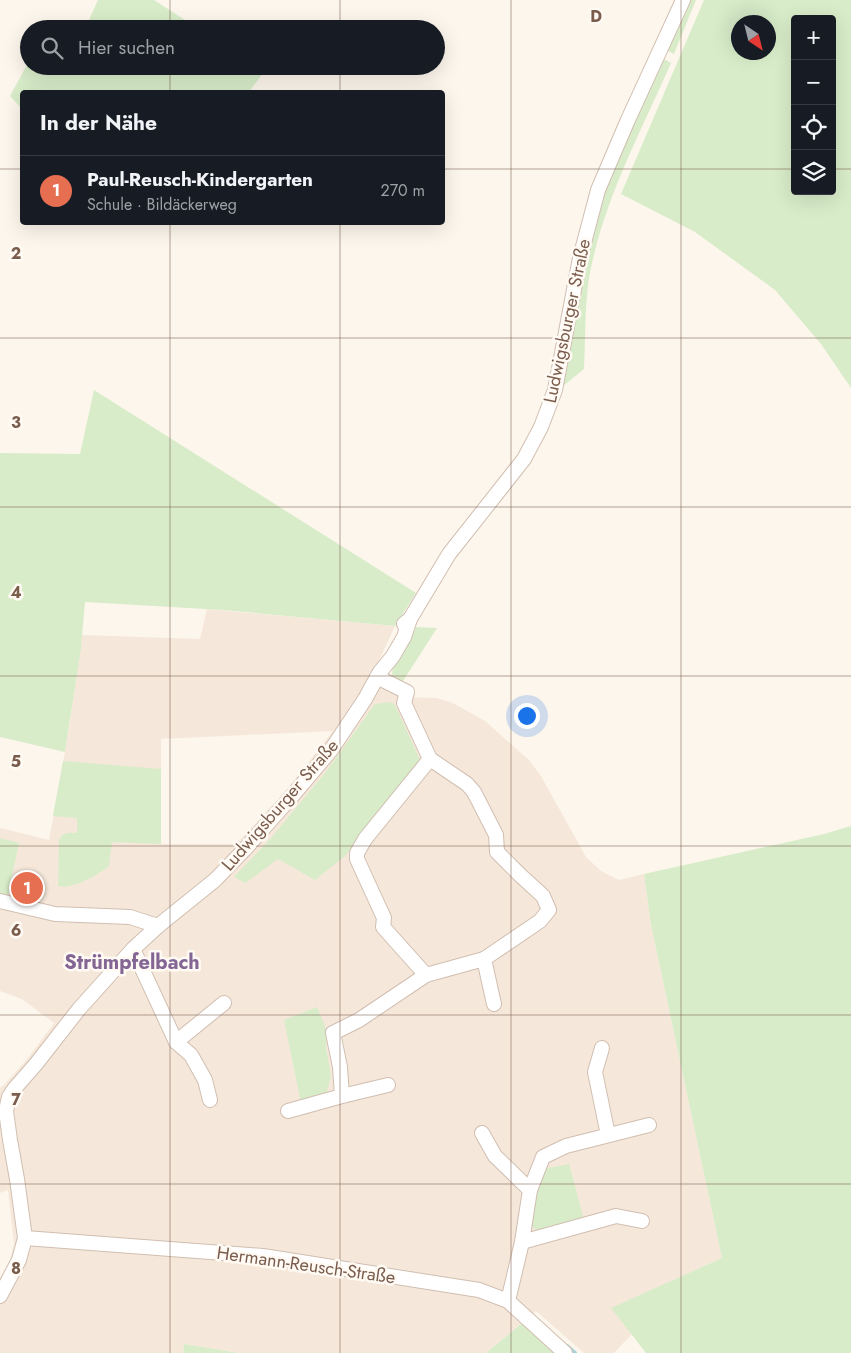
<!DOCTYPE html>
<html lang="de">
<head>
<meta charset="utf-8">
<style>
	body { margin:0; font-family:Jost,sans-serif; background:#20242c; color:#f1f3f6 }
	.controls { position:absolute; right:15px; top:15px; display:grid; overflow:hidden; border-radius:5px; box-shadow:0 5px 20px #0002 }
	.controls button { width:45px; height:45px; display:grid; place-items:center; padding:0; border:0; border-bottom:1px solid #363941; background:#171b24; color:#f1f3f6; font:25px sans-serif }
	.compass { position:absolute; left:731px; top:15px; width:45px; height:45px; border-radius:50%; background:#171b24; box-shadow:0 5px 20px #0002; rotate:145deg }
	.you { position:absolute; left:526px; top:715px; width:18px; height:18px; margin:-12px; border:4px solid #fff; border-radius:50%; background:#1a73e8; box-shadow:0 0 0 8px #1a73e833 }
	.badge { display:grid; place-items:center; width:32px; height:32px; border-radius:50%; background:#e76f51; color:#fff; font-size:16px; font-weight:700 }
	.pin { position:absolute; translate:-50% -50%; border:2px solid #fff; box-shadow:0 1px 5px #0006 }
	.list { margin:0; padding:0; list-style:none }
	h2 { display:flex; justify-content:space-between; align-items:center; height:65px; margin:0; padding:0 20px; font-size:21px }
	h2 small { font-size:16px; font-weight:400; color:#9ea1a6 }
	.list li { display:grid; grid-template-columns:32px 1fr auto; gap:15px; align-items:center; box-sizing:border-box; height:70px; padding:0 20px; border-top:1px solid #363941 }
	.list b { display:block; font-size:19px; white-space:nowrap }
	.list p { margin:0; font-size:16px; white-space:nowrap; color:#9ea1a6 }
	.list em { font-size:16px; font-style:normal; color:#9ea1a6 }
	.icon { flex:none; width:28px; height:28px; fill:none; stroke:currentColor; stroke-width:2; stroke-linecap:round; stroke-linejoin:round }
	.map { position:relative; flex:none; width:851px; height:1353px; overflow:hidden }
	.search { position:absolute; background:#171b24; box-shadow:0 5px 20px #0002; left:20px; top:20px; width:425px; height:55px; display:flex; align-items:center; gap:12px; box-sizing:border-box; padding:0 18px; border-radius:28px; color:#9ea1a6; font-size:19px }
	.panel { position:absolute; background:#171b24; box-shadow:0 5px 20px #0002; left:20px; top:90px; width:425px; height:135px; border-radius:5px }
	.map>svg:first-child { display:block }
</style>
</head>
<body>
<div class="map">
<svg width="851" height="1353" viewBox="0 0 851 1353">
	<rect width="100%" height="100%" fill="#fdf6ec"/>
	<path fill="#f5e8da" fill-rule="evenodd" d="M 207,609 L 395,626 L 375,669 L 392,675 L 402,697 L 436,698 L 453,703 L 485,721 L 529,760 L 541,776 L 586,857 L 601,871 L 619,880 L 644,874 L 651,925 L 722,1258 L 612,1308 L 632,1334 L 614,1353 L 584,1353 L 536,1311 L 486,1353 L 239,1353 L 184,1344 L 183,1353 L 0,1353 L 0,1279 L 9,1264 L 14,1244 L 8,1190 L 0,1193 L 0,1088 L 3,1086 L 28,1058 L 54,1023 L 22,999 L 0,991 L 0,828 L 49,840 L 69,729 L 82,635 L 200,639 ZM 333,731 L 286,791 L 236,844 L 161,844 L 161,739 Z"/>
	<g fill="#d8ecc9" fill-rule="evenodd">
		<path d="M 98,0 L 154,0 L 199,29 L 85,29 Z"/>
		<path d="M 689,0 L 696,0 L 674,54 L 666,50 Z"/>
		<path d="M 704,0 L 851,0 L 851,388 L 821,344 L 775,290 L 695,232 L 621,194 ZM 795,19 L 832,19 L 832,191 L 795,191 ZM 738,22 L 768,22 L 768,52 L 738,52 Z"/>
		<path d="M 662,58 L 671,63 C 643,127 609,190 593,259 C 584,293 586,334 584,369 L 563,386 L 573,304 L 593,217 Z"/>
		<path d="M 29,61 L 29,66 L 268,66 L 249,92 L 22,92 L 22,109 L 10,96 Z"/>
		<path d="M 94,390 L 416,593 L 395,626 L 223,610 L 85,602 L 81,648 L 65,752 L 0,737 L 0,453 L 80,454 Z"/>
		<path d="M 416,627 L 437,628 L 403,681 L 394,680 L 392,676 L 393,665 L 409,642 Z"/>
		<path d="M 391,702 L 395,705 L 421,762 L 345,856 L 315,880 L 278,859 L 245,883 L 234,877 L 271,838 L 325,773 L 375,704 Z"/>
		<path d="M 63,761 L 161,769 L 161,844 L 112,842 L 109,866 C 97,875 73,890 58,886 L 59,840 C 64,831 68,833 77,833 L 77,818 L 53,816 Z"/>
		<path d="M 851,826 L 851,1353 L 646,1353 L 611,1308 L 722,1258 L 651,925 L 644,874 L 824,834 Z"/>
		<path d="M 0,838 L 19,843 L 8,895 L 0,895 Z"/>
		<path d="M 317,1007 L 327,1031 L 326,1047 L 331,1076 L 326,1095 L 301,1103 L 284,1020 Z"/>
		<path d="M 569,1164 L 584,1220 L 541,1231 L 535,1229 L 531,1225 L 537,1184 L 543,1169 Z"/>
		<path d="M 522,1323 L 555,1353 L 486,1353 Z"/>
		<path d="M 184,1344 L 239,1353 L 183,1353 Z"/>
	</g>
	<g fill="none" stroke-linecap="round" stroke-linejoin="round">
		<path stroke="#a5d3da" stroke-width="4" d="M 567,1346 L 575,1353"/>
		<defs>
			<g id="minor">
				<path d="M 404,624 L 410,619 L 449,554 L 524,459 L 541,427 L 555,390 L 580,258 L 598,190 L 627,122 L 683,0"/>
				<path d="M 377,677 L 407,692 L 404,703 L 430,759 L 467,784 L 474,792 L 496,835 L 497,852 L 520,875 L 543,896 L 549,910 L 540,921 L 484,959 L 494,1004"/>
				<path d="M 430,759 L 365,839 L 357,853 L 357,859 L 384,918 L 383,927 L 426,975 L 484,959"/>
				<path d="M 0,901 L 55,914 L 130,917 L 158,926"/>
				<path d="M 133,949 L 176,1042 L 191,1055 L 205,1080 L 210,1100"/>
				<path d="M 176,1042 L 224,1003"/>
				<path d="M 602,1048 L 595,1072 L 608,1135"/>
				<path d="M 388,1085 L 342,1096 L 340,1067 L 333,1033 L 359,1020 L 426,975"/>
				<path d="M 288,1111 L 342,1096"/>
				<path d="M 482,1133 L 495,1156 L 530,1190"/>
				<path d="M 25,1238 L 263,1256 L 479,1290 L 508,1301 L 565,1353"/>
				<path d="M 522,1242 L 616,1216 L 642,1221"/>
				<path d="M 0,1296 L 19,1260 L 25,1238 L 17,1179 L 10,1140 L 6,1111 L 9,1097 L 15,1088 L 36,1064 L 79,1009 L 133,949 L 158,926 L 215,880 L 245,849 L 293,795 L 331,750 L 365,699 L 380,672 L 393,656 L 404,637 L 410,619"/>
				<path d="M 508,1301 L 522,1242 L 530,1190 L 543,1157 L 566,1146 L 649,1125"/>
			</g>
		</defs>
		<use href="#minor" stroke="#d1beb0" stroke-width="16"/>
		<use href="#minor" stroke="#fff" stroke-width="14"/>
	</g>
	<path fill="none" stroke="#7a5c4d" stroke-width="1" stroke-opacity="0.55" d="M 170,0 L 170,29M 340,0 L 340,29M 511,0 L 511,1353M 681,0 L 681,1353M 170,66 L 170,92M 340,66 L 340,92M 0,169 L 22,169M 442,169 L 795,169M 832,169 L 851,169M 170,222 L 170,1353M 340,222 L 340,1353M 0,338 L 851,338M 0,507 L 851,507M 0,676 L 851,676M 0,846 L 851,846M 0,1015 L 851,1015M 0,1184 L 851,1184"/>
	<g text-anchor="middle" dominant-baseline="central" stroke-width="5" stroke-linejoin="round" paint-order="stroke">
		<g font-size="18" fill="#7a5c4d" stroke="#fffaf3">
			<text transform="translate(567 321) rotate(-78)">Ludwigsburger Straße</text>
			<text transform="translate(280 805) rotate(-49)">Ludwigsburger Straße</text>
			<text transform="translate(306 1265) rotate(8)">Hermann-Reusch-Straße</text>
		</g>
		<g font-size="20" font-weight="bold" fill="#846695" stroke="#fffaf3">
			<text x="132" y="962">Strümpfelbach</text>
		</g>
	</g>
	<g font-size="16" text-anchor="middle" font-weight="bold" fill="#7a5c4d" stroke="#fffaf3" stroke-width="5" stroke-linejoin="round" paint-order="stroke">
		<text x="596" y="22">D</text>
		<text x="16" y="259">2</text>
		<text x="16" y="428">3</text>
		<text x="16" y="598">4</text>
		<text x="16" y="767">5</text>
		<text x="16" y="936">6</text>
		<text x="16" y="1105">7</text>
		<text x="16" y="1274">8</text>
	</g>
</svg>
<div class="controls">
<button>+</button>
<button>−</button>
<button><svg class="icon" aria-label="locate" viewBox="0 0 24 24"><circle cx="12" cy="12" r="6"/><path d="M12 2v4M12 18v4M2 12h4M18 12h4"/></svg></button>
<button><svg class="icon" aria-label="layers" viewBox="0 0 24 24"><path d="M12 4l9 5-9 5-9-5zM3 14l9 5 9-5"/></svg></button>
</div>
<svg class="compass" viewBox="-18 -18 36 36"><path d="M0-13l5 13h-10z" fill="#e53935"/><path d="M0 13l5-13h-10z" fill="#9ea1a6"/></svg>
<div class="you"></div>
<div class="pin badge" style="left:27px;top:888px">1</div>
<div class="search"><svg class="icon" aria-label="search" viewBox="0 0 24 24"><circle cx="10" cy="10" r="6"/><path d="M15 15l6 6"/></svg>Hier suchen</div>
<section class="panel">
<h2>In der Nähe<small></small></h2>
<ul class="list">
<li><span class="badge">1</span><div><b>Paul-Reusch-Kindergarten</b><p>Schule · Bildäckerweg</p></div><em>270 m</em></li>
</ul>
</section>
</div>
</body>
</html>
